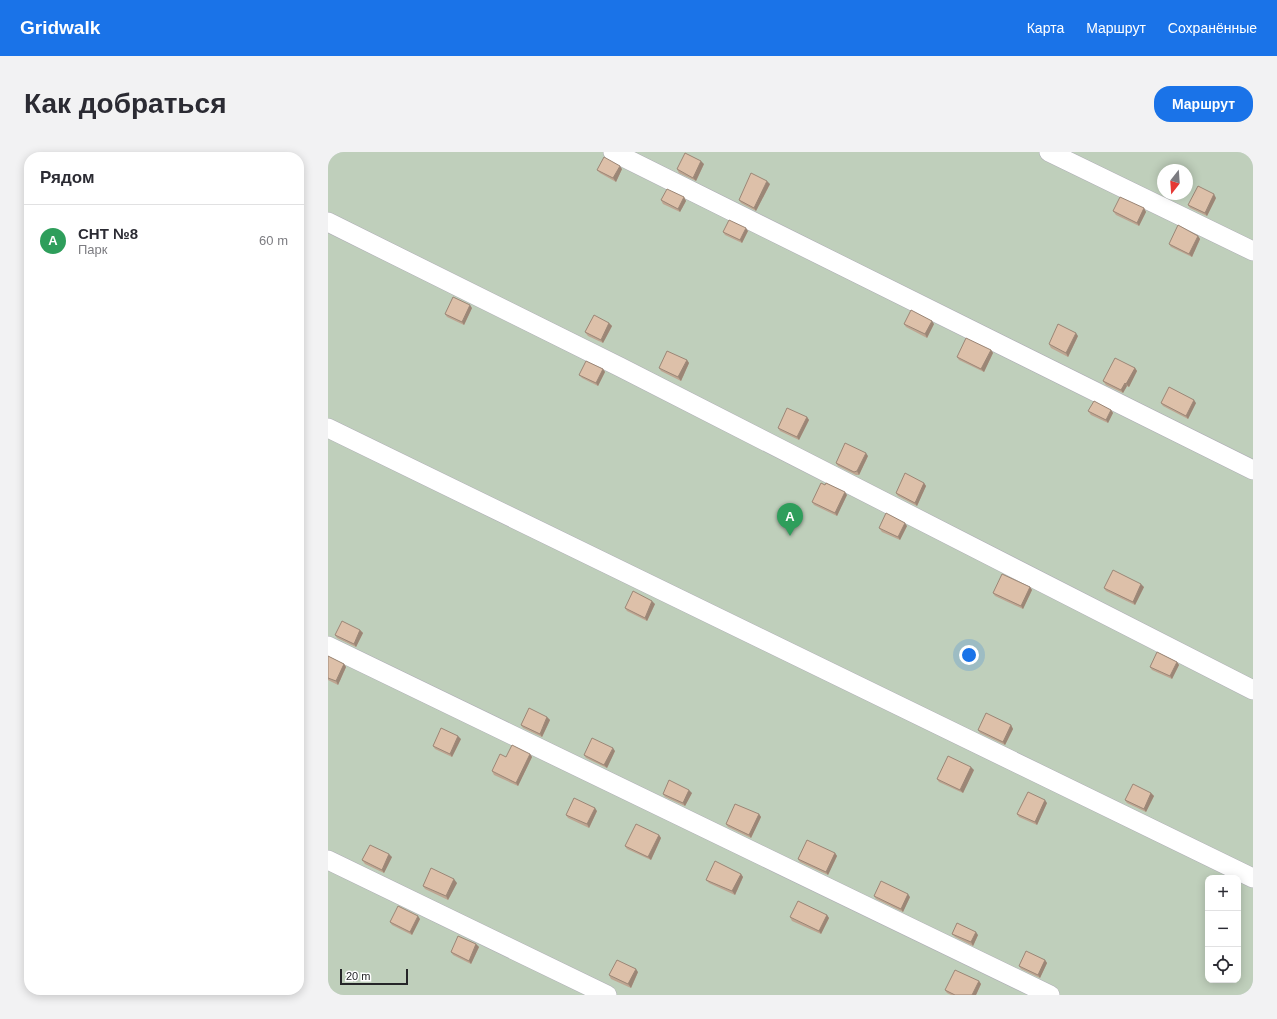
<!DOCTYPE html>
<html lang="ru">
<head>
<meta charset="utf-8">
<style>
	body { margin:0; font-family:Helvetica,sans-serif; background:#f2f2f3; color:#2b2b33 }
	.controls { position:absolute; right:12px; bottom:12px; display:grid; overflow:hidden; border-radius:8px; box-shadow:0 2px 10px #0003 }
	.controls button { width:36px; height:36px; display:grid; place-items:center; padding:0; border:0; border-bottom:1px solid #e1e1e2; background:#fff; color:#2b2b33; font:20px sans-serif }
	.compass { position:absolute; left:829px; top:12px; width:36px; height:36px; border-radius:50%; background:#fff; box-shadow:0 2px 10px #0003; rotate:197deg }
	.scale { position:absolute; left:12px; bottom:10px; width:68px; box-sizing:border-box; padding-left:4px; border:2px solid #252528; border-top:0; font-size:11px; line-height:14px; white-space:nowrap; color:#252528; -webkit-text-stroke:3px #fff; paint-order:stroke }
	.you { position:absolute; left:641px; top:503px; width:14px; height:14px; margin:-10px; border:3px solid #fff; border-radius:50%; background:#1a73e8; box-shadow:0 0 0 6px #1a73e833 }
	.badge { display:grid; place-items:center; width:26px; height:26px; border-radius:50%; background:#1a73e8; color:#fff; font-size:13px; font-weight:700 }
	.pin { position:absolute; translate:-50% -33px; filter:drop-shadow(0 1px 2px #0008) }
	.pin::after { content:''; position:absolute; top:21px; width:14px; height:12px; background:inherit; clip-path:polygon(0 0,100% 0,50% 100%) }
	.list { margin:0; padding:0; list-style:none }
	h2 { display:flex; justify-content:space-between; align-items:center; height:52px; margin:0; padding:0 16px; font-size:17px }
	h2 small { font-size:13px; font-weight:400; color:#7c7c81 }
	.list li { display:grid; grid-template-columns:26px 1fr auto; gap:12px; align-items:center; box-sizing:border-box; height:72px; padding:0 16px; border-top:1px solid #e1e1e2 }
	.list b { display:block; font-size:15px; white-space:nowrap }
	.list p { margin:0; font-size:13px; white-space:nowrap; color:#7c7c81 }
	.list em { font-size:13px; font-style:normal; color:#7c7c81 }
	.icon { flex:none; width:22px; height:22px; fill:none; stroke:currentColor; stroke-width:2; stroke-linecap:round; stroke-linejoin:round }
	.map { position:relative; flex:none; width:925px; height:843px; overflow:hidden; border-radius:16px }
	header { display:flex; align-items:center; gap:24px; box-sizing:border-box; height:56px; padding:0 20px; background:#1a73e8; color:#fff }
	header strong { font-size:19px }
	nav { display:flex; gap:22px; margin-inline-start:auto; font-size:14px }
	.intro { display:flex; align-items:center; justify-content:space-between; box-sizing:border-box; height:96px; padding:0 24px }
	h1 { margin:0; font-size:28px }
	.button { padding:10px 18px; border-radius:16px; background:#1a73e8; color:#fff; font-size:14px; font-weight:700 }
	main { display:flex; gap:24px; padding:0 24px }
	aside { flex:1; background:#fff; border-radius:16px; box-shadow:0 2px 10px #0003 }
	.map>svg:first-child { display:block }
</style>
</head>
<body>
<header>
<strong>Gridwalk</strong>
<nav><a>Карта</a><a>Маршрут</a><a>Сохранённые</a></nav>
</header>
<div class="intro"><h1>Как добраться</h1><a class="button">Маршрут</a></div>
<main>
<aside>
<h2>Рядом<small></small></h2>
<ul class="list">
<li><span class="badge" style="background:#2e9e5b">A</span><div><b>СНТ №8</b><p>Парк</p></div><em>60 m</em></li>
</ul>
</aside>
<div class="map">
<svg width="925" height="843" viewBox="0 0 925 843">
	<rect width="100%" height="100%" fill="#e4e4ec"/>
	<path fill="#bfcfbb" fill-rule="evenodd" d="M 0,0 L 925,0 L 925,843 L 0,843 ZM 835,18 L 859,18 L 859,42 L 835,42 ZM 880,726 L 910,726 L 910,828 L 880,828 Z"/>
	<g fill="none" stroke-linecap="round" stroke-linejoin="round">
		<defs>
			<g id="street">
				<path d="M 285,0 L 925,318"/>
				<path d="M 721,0 L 925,99"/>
				<path d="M 0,70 L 292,215 L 925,538"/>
				<path d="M 0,276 L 925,726"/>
				<path d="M 0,494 L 722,843"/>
				<path d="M 0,708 L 279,843"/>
			</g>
		</defs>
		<use href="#street" stroke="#afaeb6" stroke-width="20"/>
		<use href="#street" stroke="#fff" stroke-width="19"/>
	</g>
	<g fill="#bea591">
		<path d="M 376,12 L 368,29 L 351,21 L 349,17 Z"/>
		<path d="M 294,17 L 288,30 L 272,21 L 269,18 Z"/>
		<path d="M 442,32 L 428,59 L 413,51 L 411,48 Z"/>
		<path d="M 356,45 L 358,49 L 352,60 L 335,52 L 333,48 Z"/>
		<path d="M 888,46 L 879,64 L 862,56 L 860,53 Z"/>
		<path d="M 816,56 L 818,60 L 811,74 L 788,63 L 785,59 Z"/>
		<path d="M 420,79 L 414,91 L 397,83 L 395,80 Z"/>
		<path d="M 870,84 L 872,87 L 864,105 L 843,95 L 841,92 Z"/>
		<path d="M 144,156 L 136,173 L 119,165 L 117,162 Z"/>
		<path d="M 281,171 L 284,174 L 275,191 L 260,184 L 257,180 Z"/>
		<path d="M 576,172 L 606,172 L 599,186 L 578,175 Z"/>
		<path d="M 750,184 L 740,205 L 723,196 L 721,192 Z"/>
		<path d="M 663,198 L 665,201 L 656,220 L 631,208 L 629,205 Z"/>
		<path d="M 359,208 L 361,211 L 353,229 L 333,219 L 331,216 Z"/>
		<path d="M 807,216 L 809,219 L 801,235 L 799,234 L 795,241 L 778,233 L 775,229 Z"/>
		<path d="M 275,217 L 277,220 L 270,234 L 254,226 L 251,223 Z"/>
		<path d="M 833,251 L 868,251 L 860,267 L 835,254 Z"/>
		<path d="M 783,258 L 785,261 L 780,271 L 763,263 L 760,259 Z"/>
		<path d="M 479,265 L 481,268 L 471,288 L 452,279 L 450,276 Z"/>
		<path d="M 540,304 L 531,323 L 528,323 L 510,314 L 508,311 Z"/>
		<path d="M 596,331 L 598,334 L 589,354 L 570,344 L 568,341 Z"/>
		<path d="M 519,343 L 509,364 L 486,353 L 484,350 Z"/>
		<path d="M 579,374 L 572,388 L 554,380 L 551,376 Z"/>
		<path d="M 702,435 L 704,438 L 695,457 L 667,444 L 665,441 Z"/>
		<path d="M 816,435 L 807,453 L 778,439 L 776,436 Z"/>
		<path d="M 327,452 L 319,469 L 299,459 L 297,456 Z"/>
		<path d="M 32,478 L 35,481 L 28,495 L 9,486 L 7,483 Z"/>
		<path d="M 0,504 L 16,512 L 18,515 L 10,533 L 0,528 Z"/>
		<path d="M 849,510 L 851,513 L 844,527 L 824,518 L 822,515 Z"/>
		<path d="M 219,565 L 222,568 L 214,585 L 195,576 L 193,573 Z"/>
		<path d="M 683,573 L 685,577 L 677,593 L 652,581 L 650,578 Z"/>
		<path d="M 133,587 L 124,605 L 107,597 L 105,594 Z"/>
		<path d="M 287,599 L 279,616 L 258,606 L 256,603 Z"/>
		<path d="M 202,602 L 204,605 L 190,634 L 166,623 L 164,619 Z"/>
		<path d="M 646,618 L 635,641 L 611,630 L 609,627 Z"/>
		<path d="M 364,641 L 357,654 L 337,645 L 335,642 Z"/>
		<path d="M 823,641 L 826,644 L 818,660 L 799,651 L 797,648 Z"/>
		<path d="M 719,651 L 709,673 L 691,665 L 689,662 Z"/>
		<path d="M 269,659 L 261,676 L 240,666 L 238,663 Z"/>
		<path d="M 431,662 L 433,665 L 423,686 L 400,675 L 398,672 Z"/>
		<path d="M 331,683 L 333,686 L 323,708 L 299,697 L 297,694 Z"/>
		<path d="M 507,701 L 509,704 L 500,723 L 472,710 L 470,707 Z"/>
		<path d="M 64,705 L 56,721 L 37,712 L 34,708 Z"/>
		<path d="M 413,722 L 415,725 L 407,743 L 381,731 L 378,728 Z"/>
		<path d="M 129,731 L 120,748 L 97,737 L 95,734 Z"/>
		<path d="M 546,744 L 582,745 L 575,760 L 548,747 Z"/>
		<path d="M 499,763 L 501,766 L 493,782 L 464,769 L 462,765 Z"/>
		<path d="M 92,767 L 84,783 L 64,773 L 62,770 Z"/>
		<path d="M 624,782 L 650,783 L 645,794 L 627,785 Z"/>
		<path d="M 148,792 L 151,795 L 143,812 L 125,803 L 123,800 Z"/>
		<path d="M 717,808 L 719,811 L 712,826 L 693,817 L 691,814 Z"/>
		<path d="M 310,820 L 303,836 L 283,827 L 281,823 Z"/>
		<path d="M 651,829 L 653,832 L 648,843 L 623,843 L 619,841 L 617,838 Z"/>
	</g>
	<g fill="#9b8676">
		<path d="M 373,9 L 376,12 L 368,29 L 365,26 Z"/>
		<path d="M 292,14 L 294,17 L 288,30 L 285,26 Z"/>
		<path d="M 439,29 L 442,32 L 428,59 L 426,56 Z"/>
		<path d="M 886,42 L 888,46 L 879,64 L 877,61 Z"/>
		<path d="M 356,45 L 358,49 L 352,60 L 350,57 Z"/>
		<path d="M 816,56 L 818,60 L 811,74 L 809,71 Z"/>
		<path d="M 418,76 L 420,79 L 414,91 L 412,88 Z"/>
		<path d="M 870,84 L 872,87 L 864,105 L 861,102 Z"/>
		<path d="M 142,153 L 144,156 L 136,173 L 134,170 Z"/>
		<path d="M 604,169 L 606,172 L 599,186 L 597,182 Z"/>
		<path d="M 281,171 L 284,174 L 275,191 L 273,188 Z"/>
		<path d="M 748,181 L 750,184 L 740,205 L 738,201 Z"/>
		<path d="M 663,198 L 665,201 L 656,220 L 653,217 Z"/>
		<path d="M 359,208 L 361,211 L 353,229 L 350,225 Z"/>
		<path d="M 807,216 L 809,219 L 801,235 L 798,232 Z"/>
		<path d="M 275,217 L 277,220 L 270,234 L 268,231 Z"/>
		<path d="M 797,231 L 799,234 L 795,241 L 793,238 Z"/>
		<path d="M 866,248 L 868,251 L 860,267 L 858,264 Z"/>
		<path d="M 783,258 L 785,261 L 780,271 L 778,268 Z"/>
		<path d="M 479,265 L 481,268 L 471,288 L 469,285 Z"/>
		<path d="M 538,301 L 540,304 L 531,323 L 529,319 Z"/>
		<path d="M 596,331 L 598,334 L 589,354 L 587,351 Z"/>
		<path d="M 517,340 L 519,343 L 509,364 L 507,361 Z"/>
		<path d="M 577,371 L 579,374 L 572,388 L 570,385 Z"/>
		<path d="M 813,432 L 816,435 L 807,453 L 805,450 Z"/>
		<path d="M 702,435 L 704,438 L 695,457 L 693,454 Z"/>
		<path d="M 324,449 L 327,452 L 319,469 L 317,466 Z"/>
		<path d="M 32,478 L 35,481 L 28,495 L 26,492 Z"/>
		<path d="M 849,510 L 851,513 L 844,527 L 842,524 Z"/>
		<path d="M 16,512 L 18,515 L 10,533 L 8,529 Z"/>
		<path d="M 219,565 L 222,568 L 214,585 L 212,582 Z"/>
		<path d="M 683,573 L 685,577 L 677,593 L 675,590 Z"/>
		<path d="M 130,584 L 133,587 L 124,605 L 122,602 Z"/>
		<path d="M 285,596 L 287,599 L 279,616 L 276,613 Z"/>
		<path d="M 202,602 L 204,605 L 190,634 L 188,631 Z"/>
		<path d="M 643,615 L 646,618 L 635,641 L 632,638 Z"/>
		<path d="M 361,638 L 364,641 L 357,654 L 355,651 Z"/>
		<path d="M 823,641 L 826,644 L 818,660 L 816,657 Z"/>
		<path d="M 717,648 L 719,651 L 709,673 L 707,670 Z"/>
		<path d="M 267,656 L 269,659 L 261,676 L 259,672 Z"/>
		<path d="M 431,662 L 433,665 L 423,686 L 421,683 Z"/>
		<path d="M 331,683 L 333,686 L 323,708 L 320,705 Z"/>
		<path d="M 507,701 L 509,704 L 500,723 L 498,720 Z"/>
		<path d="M 61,702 L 64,705 L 56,721 L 54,718 Z"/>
		<path d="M 413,722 L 415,725 L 407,743 L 404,739 Z"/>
		<path d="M 126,727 L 129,731 L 120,748 L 118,744 Z"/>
		<path d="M 580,742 L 582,745 L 575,760 L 573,757 Z"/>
		<path d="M 499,763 L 501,766 L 493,782 L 491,779 Z"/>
		<path d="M 90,764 L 92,767 L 84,783 L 82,780 Z"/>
		<path d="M 648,780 L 650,783 L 645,794 L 643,790 Z"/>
		<path d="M 148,792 L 151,795 L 143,812 L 141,809 Z"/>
		<path d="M 717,808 L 719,811 L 712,826 L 710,823 Z"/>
		<path d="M 308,817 L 310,820 L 303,836 L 300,832 Z"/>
		<path d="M 651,829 L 653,832 L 648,843 L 644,843 Z"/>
	</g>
	<g fill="#ddc0a9" stroke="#9b8676">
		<path d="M 357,1 L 373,9 L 365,26 L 349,17 Z"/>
		<path d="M 276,5 L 292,14 L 285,26 L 269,18 Z"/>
		<path d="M 423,21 L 439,29 L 426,56 L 411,48 Z"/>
		<path d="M 870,34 L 886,42 L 877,61 L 860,53 Z"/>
		<path d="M 339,37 L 356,45 L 350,57 L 333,48 Z"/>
		<path d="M 792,45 L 816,56 L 809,71 L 785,59 Z"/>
		<path d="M 401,68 L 418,76 L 412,88 L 395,80 Z"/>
		<path d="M 850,73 L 870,84 L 861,102 L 841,92 Z"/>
		<path d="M 125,145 L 142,153 L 134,170 L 117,162 Z"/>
		<path d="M 583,158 L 604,169 L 597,182 L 576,172 Z"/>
		<path d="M 266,163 L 281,171 L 273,188 L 257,180 Z"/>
		<path d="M 730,172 L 748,181 L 738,201 L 721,192 Z"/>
		<path d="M 638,186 L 663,198 L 653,217 L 629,205 Z"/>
		<path d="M 339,199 L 359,208 L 350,225 L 331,216 Z"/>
		<path d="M 787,206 L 807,216 L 798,232 L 797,231 L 793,238 L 775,229 Z"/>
		<path d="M 258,209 L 275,217 L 268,231 L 251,223 Z"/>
		<path d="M 841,235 L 866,248 L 858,264 L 833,251 Z"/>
		<path d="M 766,249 L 783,258 L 778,268 L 760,259 Z"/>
		<path d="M 459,256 L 479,265 L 469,285 L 450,276 Z"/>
		<path d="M 517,291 L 538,301 L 529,319 L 526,320 L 508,311 Z"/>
		<path d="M 577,321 L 596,331 L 587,351 L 568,341 Z"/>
		<path d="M 493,331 L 497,333 L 498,331 L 517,340 L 507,361 L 484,350 Z"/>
		<path d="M 558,361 L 577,371 L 570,385 L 551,376 Z"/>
		<path d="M 785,418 L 813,432 L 805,450 L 776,436 Z"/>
		<path d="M 674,422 L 702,435 L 693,454 L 665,441 Z"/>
		<path d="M 305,439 L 324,449 L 317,466 L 297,456 Z"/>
		<path d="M 14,469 L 32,478 L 26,492 L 7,483 Z"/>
		<path d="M 829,500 L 849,510 L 842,524 L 822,515 Z"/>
		<path d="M 0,504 L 16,512 L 8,529 L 0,526 Z"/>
		<path d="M 201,556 L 219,565 L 212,582 L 193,573 Z"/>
		<path d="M 658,561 L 683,573 L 675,590 L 650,578 Z"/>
		<path d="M 113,576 L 130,584 L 122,602 L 105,594 Z"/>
		<path d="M 264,586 L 285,596 L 276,613 L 256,603 Z"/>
		<path d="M 184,593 L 202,602 L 188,631 L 164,619 L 172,602 L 178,605 Z"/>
		<path d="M 620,604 L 643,615 L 632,638 L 609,627 Z"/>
		<path d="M 341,628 L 361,638 L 355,651 L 335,642 Z"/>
		<path d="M 805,632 L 823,641 L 816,657 L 797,648 Z"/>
		<path d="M 700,640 L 717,648 L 707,670 L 689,662 Z"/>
		<path d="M 246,646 L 267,656 L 259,672 L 238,663 Z"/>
		<path d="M 407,652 L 431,662 L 421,683 L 398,672 Z"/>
		<path d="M 308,672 L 331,683 L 320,705 L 297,694 Z"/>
		<path d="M 479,688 L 507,701 L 498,720 L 470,707 Z"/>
		<path d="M 42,693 L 61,702 L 54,718 L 34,708 Z"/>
		<path d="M 387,709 L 413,722 L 404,739 L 378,728 Z"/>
		<path d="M 103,716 L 126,727 L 118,744 L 95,734 Z"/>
		<path d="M 553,729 L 580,742 L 573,757 L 546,744 Z"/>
		<path d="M 470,749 L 499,763 L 491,779 L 462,765 Z"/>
		<path d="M 70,754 L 90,764 L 82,780 L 62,770 Z"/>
		<path d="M 629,771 L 648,780 L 643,790 L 624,782 Z"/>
		<path d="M 130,784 L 148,792 L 141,809 L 123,800 Z"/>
		<path d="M 698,799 L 717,808 L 710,823 L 691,814 Z"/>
		<path d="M 289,808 L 308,817 L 300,832 L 281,823 Z"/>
		<path d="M 627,818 L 651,829 L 644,843 L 627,843 L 617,838 Z"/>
	</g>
</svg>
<div class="controls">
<button>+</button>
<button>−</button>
<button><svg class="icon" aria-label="locate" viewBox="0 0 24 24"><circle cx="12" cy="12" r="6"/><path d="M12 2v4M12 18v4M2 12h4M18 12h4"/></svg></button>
</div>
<svg class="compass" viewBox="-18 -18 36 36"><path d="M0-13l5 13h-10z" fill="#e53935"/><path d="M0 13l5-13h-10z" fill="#7c7c81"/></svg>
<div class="scale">20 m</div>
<div class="you"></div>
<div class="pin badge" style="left:462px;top:384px;background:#2e9e5b">A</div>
</div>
</main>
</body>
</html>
